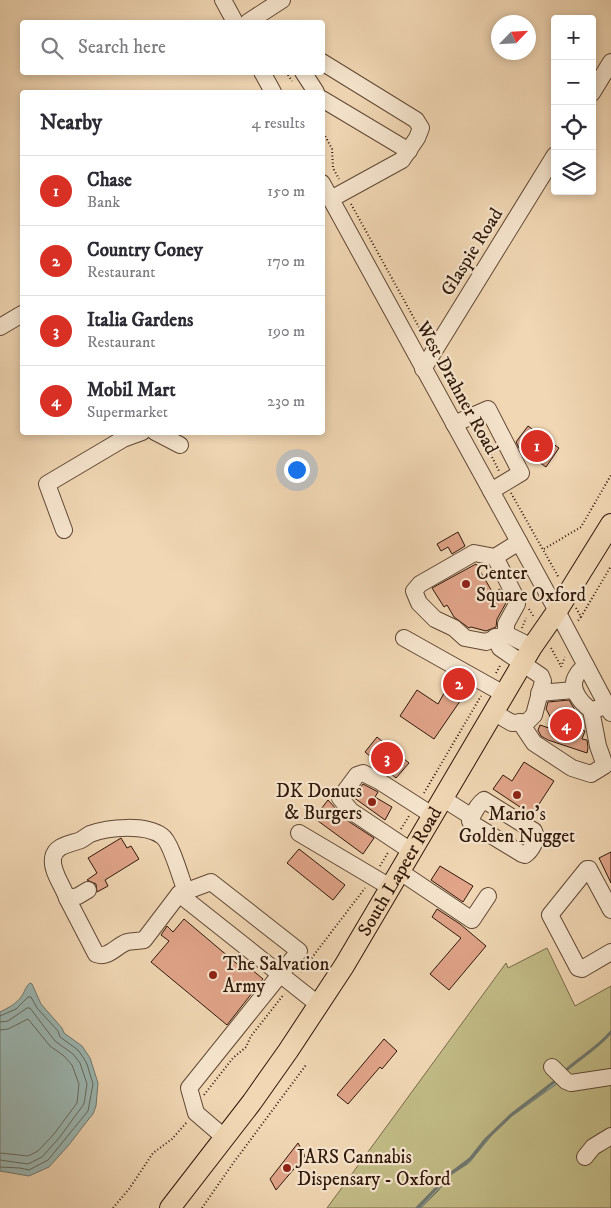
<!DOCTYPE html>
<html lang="en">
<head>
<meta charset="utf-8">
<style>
	body { margin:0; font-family:"IM FELL DW Pica",serif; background:#f7f7f7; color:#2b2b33 }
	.controls { position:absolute; right:15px; top:15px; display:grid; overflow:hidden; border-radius:5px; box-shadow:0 2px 8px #0003 }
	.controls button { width:45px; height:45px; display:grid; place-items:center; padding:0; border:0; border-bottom:1px solid #e1e1e2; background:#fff; color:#2b2b33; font:25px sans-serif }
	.compass { position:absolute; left:491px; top:15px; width:45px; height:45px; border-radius:50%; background:#fff; box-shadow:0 2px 8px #0003; rotate:65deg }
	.you { position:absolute; left:296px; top:469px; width:18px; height:18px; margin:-12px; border:4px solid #fff; border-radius:50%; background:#1a73e8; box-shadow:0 0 0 8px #1a73e833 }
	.badge { display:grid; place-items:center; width:32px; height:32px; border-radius:50%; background:#d93025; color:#fff; font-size:16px; font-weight:700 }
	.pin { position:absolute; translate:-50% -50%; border:2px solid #fff; box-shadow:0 1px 5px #0006 }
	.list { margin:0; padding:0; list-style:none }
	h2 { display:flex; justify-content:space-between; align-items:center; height:65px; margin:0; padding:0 20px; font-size:21px }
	h2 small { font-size:16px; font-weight:400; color:#7c7c81 }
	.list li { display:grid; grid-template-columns:32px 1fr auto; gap:15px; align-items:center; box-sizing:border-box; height:70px; padding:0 20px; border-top:1px solid #e1e1e2 }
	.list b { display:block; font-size:19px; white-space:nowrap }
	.list p { margin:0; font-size:16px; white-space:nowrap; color:#7c7c81 }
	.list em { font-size:16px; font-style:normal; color:#7c7c81 }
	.icon { flex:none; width:28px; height:28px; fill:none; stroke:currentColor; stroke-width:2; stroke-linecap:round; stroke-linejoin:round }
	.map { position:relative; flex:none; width:611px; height:1208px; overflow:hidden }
	.search { position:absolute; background:#fff; box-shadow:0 2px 8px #0003; left:20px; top:20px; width:305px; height:55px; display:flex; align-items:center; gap:12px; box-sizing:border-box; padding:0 18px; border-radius:5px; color:#7c7c81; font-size:19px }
	.panel { position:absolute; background:#fff; box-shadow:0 2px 8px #0003; left:20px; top:90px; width:305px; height:345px; border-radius:5px }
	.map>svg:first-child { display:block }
</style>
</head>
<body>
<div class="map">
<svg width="611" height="1208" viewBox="0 0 611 1208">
	<rect width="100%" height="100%" fill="#f1d7b4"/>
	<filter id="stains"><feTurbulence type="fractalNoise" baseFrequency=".004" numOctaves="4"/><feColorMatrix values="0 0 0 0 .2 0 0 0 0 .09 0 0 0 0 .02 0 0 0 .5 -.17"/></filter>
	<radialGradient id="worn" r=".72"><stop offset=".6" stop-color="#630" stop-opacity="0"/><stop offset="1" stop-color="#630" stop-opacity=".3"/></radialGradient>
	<path fill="#c2bc87" stroke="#786a48" d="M 547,948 L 575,1006 L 611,986 L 611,1208 L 327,1208 L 506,963 L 508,968 Z"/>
	<g fill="#9cb8b4" stroke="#707870">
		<path d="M 30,983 L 32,984 L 41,1004 L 62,1028 L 64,1033 L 82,1046 L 90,1058 L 98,1083 L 96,1106 L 93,1114 L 88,1120 L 68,1146 L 49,1167 L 29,1176 L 0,1171 L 0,1012 C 8,1008 16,1004 21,997 C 25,992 25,987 30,983 Z"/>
		<path d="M 556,1079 L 558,1083 L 512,1116 L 491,1136 L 469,1163 L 452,1174 L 438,1191 L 422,1207 L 419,1208 L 438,1190 L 451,1173 L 465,1165 L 473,1157 L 490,1135 L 510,1116 L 545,1091 Z"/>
	</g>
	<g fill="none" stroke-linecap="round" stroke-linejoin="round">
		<g stroke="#66685e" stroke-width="1">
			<path d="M 0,1016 L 16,1009 L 28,997 L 31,997 L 37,1008 L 58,1031 L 60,1037 L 78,1050 L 83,1057 L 87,1064 L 93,1084 L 88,1111 L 48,1160 L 29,1170 L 20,1168 L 0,1167"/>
			<path d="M 0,1022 L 8,1021 L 27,1008 L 30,1008 L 55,1041 L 73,1054 L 80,1063 L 87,1084 L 84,1104 L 59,1138 L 42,1157 L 28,1164 L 0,1160"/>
			<path d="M 0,1030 L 8,1029 L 28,1019 L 50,1046 L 64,1056 L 72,1065 L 79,1084 L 77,1103 L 54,1134 L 38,1151 L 28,1156 L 0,1153"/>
		</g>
		<g stroke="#707870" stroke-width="3">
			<path d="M 564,1072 C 579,1058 598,1048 611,1032"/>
			<path d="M 417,1208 L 450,1174 L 470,1159 L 486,1139 L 511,1115 L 554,1082"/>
		</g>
	</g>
	<g fill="#e1a489" stroke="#2f1709">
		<path d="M 528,426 L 559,448 L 546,467 L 519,448 L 516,442 Z"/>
		<path d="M 458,532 L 465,546 L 452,554 L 448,547 L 441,551 L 437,544 Z"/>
		<path d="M 476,564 L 493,593 L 500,589 L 506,603 L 497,619 L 496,627 L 486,631 L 471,627 L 469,628 L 454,617 L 447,605 L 444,607 L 432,588 Z"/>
		<path d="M 453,677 L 469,686 L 469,688 L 434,739 L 400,716 L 417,690 L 438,704 Z"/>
		<path d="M 569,700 L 575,710 L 567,715 L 578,718 L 575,728 L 585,731 L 582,739 L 587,740 L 588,748 L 587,753 L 548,740 L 541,736 L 538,730 L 540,725 L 558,731 L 546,709 L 548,702 Z"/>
		<path d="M 377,737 L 409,763 L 396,778 L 365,752 Z"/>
		<path d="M 524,762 L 554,781 L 532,815 L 493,789 L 503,775 L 512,781 Z"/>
		<path d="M 363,784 L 378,792 L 375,797 L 392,807 L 385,820 L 353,797 Z"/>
		<path d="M 328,800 L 345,819 L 374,838 L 363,854 L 314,818 Z"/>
		<path d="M 121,838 L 127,848 L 131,846 L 139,859 L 105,880 L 108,886 L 97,892 L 96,884 L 87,880 L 97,873 L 88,858 Z"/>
		<path d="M 299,849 L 345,885 L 333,900 L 287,863 Z"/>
		<path d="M 611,852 L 611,883 L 599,858 Z"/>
		<path d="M 440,866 L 473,886 L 463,902 L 431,880 Z"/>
		<path d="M 437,909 L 460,924 L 486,946 L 449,990 L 430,974 L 461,938 L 432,917 Z"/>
		<path d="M 184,919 L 242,968 L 245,964 L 263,979 L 227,1025 L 151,962 L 169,941 L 161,935 L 167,926 L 173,932 Z"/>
		<path d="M 384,1039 L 397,1051 L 382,1069 L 380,1067 L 348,1104 L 337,1095 Z"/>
		<path d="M 298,1143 L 305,1156 L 276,1190 L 270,1179 Z"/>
	</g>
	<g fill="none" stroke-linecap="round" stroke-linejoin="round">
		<defs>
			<g id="minor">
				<path d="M 223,0 L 235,22"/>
				<path d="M 248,22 L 282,0"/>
				<path d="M 322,62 L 416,120 L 421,128 L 417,138 L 402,160 L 331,199"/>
				<path d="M 262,72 L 273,92"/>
				<path d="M 303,72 L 316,92"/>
				<path d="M 592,93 L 611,62"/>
				<path d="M 322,99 L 409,151"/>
				<path d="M 322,183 L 557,611 L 611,713"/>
				<path d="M 0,327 L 22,314"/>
				<path d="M 423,369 L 555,155"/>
				<path d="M 454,424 L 488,409 L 521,473 L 491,491"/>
				<path d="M 155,432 L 180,445"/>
				<path d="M 64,530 L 47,484 L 123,439 L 142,432"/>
				<path d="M 519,542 L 495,557 L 474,553 L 420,584 L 414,591 L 419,603 L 435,619 L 454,628 L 465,638 L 486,642 L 506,634 L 532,647"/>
				<path d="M 495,557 L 514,594 L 517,604 L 506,624 L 506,634"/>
				<path d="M 404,638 L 504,694"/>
				<path d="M 586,666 C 583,668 579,671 577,675 C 568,688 581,703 591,710 L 600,708"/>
				<path d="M 539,693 L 574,690"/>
				<path d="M 493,712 L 512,723 L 527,722 L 534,715 L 543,681 L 541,676 L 500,648 L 495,637"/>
				<path d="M 520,722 L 534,743 L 572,768 L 591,774 L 604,766 L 603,760 L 598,746 L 591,710"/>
				<path d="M 442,798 L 472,817"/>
				<path d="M 484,800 L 534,831 C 538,839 532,850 525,855 L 522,854 L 471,823 L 470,821 C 473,814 478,804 484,800 Z"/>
				<path d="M 299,833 L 390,887"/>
				<path d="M 411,851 L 351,811 L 340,798 L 357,775 L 363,773 L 379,781 L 432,815"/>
				<path d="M 399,871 L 472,920 L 488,896"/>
				<path d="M 88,890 L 78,896 L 67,898 C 63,886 51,871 53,858 C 55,845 71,844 81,840 C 84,838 87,836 90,834 C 109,827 145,824 162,836 C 171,842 181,879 186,892"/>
				<path d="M 179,894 L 211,882 L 299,951 L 189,1088 L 196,1113 L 224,1137"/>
				<path d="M 67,898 L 96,954 C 108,959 116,946 127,942 C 132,941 138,941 144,940 L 179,894 L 319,1005"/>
				<path d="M 611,910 L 589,869 L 587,869 L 550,915 L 578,968 L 582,969 L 611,952"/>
				<path d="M 552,1067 L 566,1081 L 571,1083 L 611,1077"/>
				<path d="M 585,1157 L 593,1147 L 611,1136"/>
			</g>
			<g id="major">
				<path id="s1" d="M 170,1208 L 252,1102 L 288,1051 L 344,966 L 532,647 L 557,611 L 611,524"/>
			</g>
		</defs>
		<use href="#minor" stroke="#604734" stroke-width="18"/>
		<use href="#major" stroke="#2f1709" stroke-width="22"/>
		<g stroke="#2f1709" stroke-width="2" stroke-dasharray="1 2.5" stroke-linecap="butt">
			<path d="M 286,72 L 292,81"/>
			<path d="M 322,130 L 332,149 L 333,168 L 339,179"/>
			<path d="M 351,204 L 426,340"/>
			<path d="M 442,364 C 454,370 459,392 465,404"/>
			<path d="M 478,429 L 499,471"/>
			<path d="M 511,493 L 559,578"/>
			<path d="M 544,549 L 581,527 L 611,475"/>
			<path d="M 576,608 L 581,617 L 577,622"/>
			<path d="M 529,609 L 534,617"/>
			<path d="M 581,617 L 611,566"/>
			<path d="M 522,628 L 526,618"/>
			<path d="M 551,648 L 561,666"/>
			<path d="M 561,667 L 565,657"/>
			<path d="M 496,673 L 501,664"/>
			<path d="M 424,793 L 481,696"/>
			<path d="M 401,829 L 409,816"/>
			<path d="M 380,866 L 389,851"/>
			<path d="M 301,972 L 365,888"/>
			<path d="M 204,1095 L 233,1058 L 246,1047 L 251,1036 L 284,994"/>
			<path d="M 113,1208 L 129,1189 L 153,1153 L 172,1139 L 187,1122"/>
			<path d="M 202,1208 L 234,1162 L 306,1065"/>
		</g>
		<use href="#minor" stroke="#f6e5ce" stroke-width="16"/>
		<use href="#major" stroke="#f1d7b4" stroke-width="20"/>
	</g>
	<g fill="#8f2418" stroke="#f6e5ce" stroke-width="2">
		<circle cx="466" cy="584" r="5"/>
		<circle cx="517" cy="795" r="5"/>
		<circle cx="372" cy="802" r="5"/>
		<circle cx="213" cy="975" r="5"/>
		<circle cx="287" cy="1168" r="5"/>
	</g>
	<g text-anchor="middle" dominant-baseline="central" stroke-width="4.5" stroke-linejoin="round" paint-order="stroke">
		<g font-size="19" fill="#2f1709" stroke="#f6e5ce">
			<text transform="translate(472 252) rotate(-58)">Glaspie Road</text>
			<text transform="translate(457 388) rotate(61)">West Drahner Road</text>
			<text stroke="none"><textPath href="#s1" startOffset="408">South Lapeer Road</textPath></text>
		</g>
		<g font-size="19" fill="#2f1709" stroke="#f6e5ce" text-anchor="start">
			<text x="476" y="573">Center<tspan x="476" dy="22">Square Oxford</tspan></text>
			<text x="362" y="791" text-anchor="end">DK Donuts<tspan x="362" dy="22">&amp; Burgers</tspan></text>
			<text x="517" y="814" text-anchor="middle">Mario's<tspan x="517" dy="22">Golden Nugget</tspan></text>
			<text x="223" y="964">The Salvation<tspan x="223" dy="22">Army</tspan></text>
			<text x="297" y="1157">JARS Cannabis<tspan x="297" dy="22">Dispensary - Oxford</tspan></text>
		</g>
	</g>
	<rect width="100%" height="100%" filter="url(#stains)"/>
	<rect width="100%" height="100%" fill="url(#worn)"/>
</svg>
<div class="controls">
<button>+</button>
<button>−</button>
<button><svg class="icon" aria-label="locate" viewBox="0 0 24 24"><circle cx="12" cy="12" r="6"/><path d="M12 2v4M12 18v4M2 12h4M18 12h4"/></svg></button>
<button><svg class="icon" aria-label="layers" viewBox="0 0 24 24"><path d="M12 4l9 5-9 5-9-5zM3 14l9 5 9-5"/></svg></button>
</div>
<svg class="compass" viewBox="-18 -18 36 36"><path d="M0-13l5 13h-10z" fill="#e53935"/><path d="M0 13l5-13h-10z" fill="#7c7c81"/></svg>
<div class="you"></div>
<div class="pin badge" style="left:537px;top:446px">1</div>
<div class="pin badge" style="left:459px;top:684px">2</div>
<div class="pin badge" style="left:387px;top:758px">3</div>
<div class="pin badge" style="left:566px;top:725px">4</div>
<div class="search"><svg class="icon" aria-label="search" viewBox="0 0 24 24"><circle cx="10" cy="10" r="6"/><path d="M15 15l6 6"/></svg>Search here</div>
<section class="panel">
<h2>Nearby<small>4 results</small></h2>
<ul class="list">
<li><span class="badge">1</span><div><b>Chase</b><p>Bank</p></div><em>150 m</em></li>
<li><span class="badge">2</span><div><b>Country Coney</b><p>Restaurant</p></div><em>170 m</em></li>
<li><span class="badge">3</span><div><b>Italia Gardens</b><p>Restaurant</p></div><em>190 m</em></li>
<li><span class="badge">4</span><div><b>Mobil Mart</b><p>Supermarket</p></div><em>230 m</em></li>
</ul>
</section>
</div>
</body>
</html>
